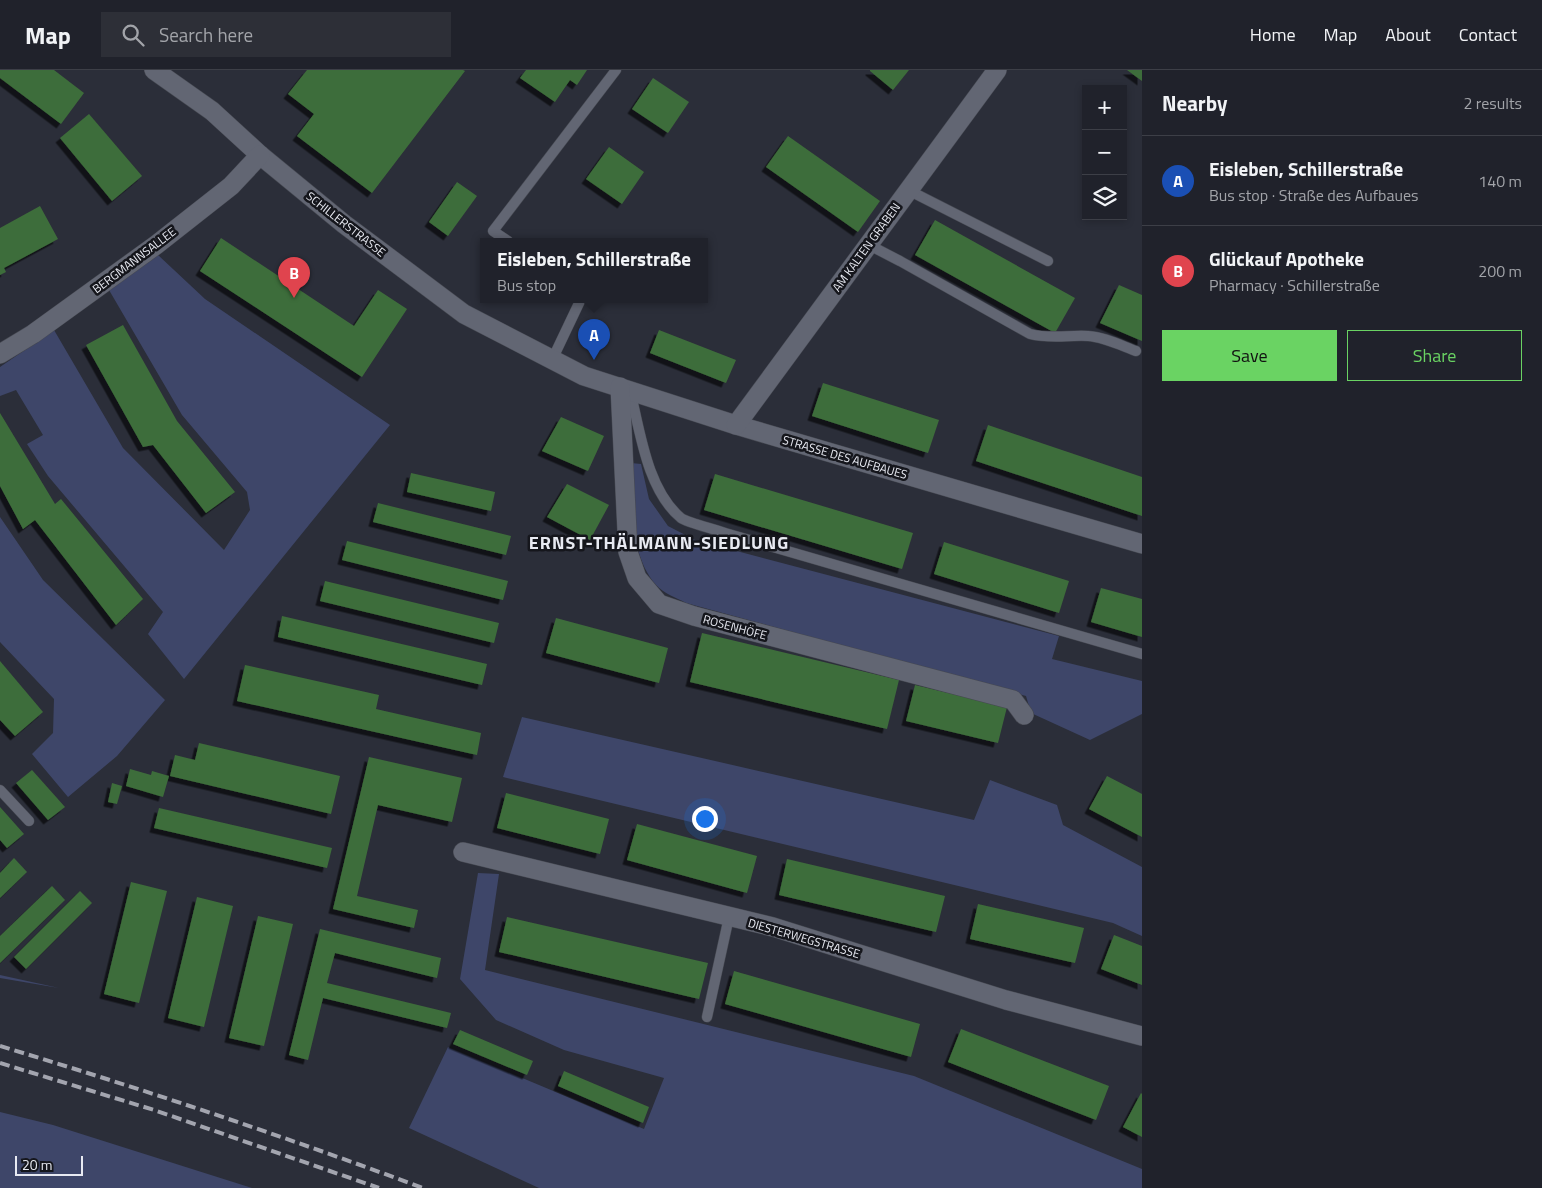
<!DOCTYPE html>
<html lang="en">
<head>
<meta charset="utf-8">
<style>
	body { margin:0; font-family:"Titillium Web",sans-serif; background:#2d2f37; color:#f1f3f6 }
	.controls { position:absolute; right:15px; top:15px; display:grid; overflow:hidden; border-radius:0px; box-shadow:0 2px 8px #0003 }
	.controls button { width:45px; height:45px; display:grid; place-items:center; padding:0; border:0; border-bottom:1px solid #3d3f47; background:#20222b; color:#f1f3f6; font:25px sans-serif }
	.scale { position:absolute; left:15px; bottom:12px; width:68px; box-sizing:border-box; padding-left:5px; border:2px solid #e8eaf2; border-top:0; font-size:14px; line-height:18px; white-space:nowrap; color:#e8eaf2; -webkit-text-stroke:4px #15161c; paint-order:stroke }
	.you { position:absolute; left:704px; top:748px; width:18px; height:18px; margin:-12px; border:4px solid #fff; border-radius:50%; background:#1a73e8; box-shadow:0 0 0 8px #1a73e833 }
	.badge { display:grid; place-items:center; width:32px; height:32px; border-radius:50%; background:#6ad363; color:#fff; font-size:16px; font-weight:700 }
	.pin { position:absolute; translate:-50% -41px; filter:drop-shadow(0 1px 2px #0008) }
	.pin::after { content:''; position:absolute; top:26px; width:18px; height:15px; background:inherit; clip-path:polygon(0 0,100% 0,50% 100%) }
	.popup { position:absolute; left:480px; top:168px; width:228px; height:65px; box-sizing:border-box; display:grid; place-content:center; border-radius:0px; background:#20222b; filter:drop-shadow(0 1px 4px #0005); font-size:16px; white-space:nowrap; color:#a2a4a9 }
	.popup b { font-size:19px; color:#f1f3f6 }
	.popup::after { content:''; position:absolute; left:50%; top:100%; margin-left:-10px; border:10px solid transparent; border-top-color:#20222b }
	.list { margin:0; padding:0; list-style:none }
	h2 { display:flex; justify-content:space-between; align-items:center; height:65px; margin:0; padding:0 20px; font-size:21px }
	h2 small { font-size:16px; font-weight:400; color:#a2a4a9 }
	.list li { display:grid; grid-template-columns:32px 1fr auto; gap:15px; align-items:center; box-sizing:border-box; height:90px; padding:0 20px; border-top:1px solid #3d3f47 }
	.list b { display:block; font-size:19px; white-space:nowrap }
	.list p { margin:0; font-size:16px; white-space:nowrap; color:#a2a4a9 }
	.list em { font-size:16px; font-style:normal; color:#a2a4a9 }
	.actions { display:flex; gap:10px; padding:15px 20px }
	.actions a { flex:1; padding:11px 0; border:1px solid #6ad363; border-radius:0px; text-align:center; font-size:18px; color:#6ad363 }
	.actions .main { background:#6ad363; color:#111 }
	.icon { flex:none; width:28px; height:28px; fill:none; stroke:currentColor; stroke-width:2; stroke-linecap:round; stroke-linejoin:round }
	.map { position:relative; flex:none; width:1142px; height:1118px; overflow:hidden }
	header { display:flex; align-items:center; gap:30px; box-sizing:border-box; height:70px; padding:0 25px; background:#20222b; border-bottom:1px solid #3d3f47 }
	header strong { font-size:24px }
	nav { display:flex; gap:28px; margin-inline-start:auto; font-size:18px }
	.search { width:350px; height:45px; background:#2d2f37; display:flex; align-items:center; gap:12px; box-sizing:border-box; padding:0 18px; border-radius:0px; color:#a2a4a9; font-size:19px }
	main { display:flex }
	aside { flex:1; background:#20222b }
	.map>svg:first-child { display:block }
</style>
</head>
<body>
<header>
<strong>Map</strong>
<div class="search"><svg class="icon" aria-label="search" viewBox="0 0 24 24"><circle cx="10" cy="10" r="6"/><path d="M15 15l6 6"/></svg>Search here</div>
<nav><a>Home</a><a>Map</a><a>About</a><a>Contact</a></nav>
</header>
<main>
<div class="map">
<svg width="1142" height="1118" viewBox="0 0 1142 1118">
	<defs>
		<filter id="shadow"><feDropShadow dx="-4.5" dy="4.5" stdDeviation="0" flood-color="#0009"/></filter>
	</defs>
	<rect width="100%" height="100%" fill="#2b2e39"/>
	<g fill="#3e4669">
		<path d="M 158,185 L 205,229 L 390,355 L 184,609 L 148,564 L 163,542 L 48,406 L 27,374 L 43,365 L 16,320 L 0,326 L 0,297 L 54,260 L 123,378 L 224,480 L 250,440 L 247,422 L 182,345 L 109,220 Z"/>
		<path d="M 631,393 L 641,394 L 649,429 L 668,456 L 695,470 L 1059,566 L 1052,589 L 1142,611 L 1142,644 L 1090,670 L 1031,643 L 1026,626 L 686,533 C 677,528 663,523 656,515 C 628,482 633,434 631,393 Z"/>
		<path d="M 0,447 L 43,510 L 165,630 L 117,686 L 68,727 L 32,684 L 53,663 L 54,629 L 0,572 Z"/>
		<path d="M 522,647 L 974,750 L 990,710 L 1057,735 L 1063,755 L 1142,797 L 1142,866 L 1113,853 L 503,707 Z"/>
		<path d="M 478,803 L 499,804 L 485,900 L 914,1006 L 1142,1099 L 1142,1118 L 539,1118 L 409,1058 L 448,977 L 644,1059 L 664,1008 L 564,980 L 496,950 L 460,909 Z"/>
		<path d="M 0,905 L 59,918 L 0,908 Z"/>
		<path d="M 0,1042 L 53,1055 L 252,1118 L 0,1118 Z"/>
	</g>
	<g fill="#3e6d3a" filter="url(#shadow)">
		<path d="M 0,0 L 54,0 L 84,23 L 61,54 L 0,8 Z"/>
		<path d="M 307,0 L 463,0 L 465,1 L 372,123 L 297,66 L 314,44 L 288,24 Z"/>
		<path d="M 526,0 L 587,0 L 577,15 L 570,10 L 555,32 L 520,8 Z"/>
		<path d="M 870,0 L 909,0 L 893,20 L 870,1 Z"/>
		<path d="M 1127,0 L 1142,0 L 1142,11 Z"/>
		<path d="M 653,8 L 689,32 L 668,63 L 632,39 Z"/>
		<path d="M 89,44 L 142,106 L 112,131 L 60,68 Z"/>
		<path d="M 788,66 L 880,131 L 858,162 L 766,97 Z"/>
		<path d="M 609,77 L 644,102 L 622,134 L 586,109 Z"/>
		<path d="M 457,112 L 477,126 L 448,166 L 429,152 Z"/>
		<path d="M 40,136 L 58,169 L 4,198 L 6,202 L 0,205 L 0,158 Z"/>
		<path d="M 935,150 L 1075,228 L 1055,263 L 915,185 Z"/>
		<path d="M 221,168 L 354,256 L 378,220 L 407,239 L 362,307 L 200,201 Z"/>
		<path d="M 1119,215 L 1142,225 L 1142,271 L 1100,253 Z"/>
		<path d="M 123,255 L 177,351 L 235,422 L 206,443 L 153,375 L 143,377 L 86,275 Z"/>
		<path d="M 659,260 L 736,290 L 726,313 L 650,283 Z"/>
		<path d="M 823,313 L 939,350 L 928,383 L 812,346 Z"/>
		<path d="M 0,343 L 55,434 L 61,429 L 143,529 L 116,555 L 35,450 L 23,459 L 0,416 Z"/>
		<path d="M 561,347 L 604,366 L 588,401 L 542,381 Z"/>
		<path d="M 988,355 L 1142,407 L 1142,446 L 976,391 Z"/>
		<path d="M 411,403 L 495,422 L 491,441 L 407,422 Z"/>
		<path d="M 715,404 L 913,463 L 902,499 L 704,440 Z"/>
		<path d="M 567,414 L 609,435 L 590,470 L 547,447 Z"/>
		<path d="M 378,433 L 511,466 L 506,485 L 373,452 Z"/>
		<path d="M 347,471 L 508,511 L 503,530 L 342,490 Z"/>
		<path d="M 944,472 L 1069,511 L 1059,543 L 934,504 Z"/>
		<path d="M 325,511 L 499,553 L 494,573 L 320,531 Z"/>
		<path d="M 1101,518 L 1142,529 L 1142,567 L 1091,552 Z"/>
		<path d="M 282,546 L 487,594 L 482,615 L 278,567 Z"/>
		<path d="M 556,548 L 668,578 L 659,613 L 546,583 Z"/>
		<path d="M 702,563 L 899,610 L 887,659 L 690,612 Z"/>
		<path d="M 0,591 L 43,642 L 15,666 L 0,650 Z"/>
		<path d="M 245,595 L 379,625 L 376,639 L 481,663 L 477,685 L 237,631 Z"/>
		<path d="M 915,615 L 1007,637 L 998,673 L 906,651 Z"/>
		<path d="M 199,673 L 340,706 L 331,744 L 170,706 L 175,685 L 195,690 Z"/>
		<path d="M 369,687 L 462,708 L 452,752 L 378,735 L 357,826 L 418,840 L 414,858 L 333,839 Z"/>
		<path d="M 130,699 L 151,705 L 152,701 L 169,706 L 163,727 L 126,716 Z"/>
		<path d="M 32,700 L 65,737 L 48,750 L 16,713 Z"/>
		<path d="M 1107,706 L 1142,724 L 1142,767 L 1089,739 Z"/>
		<path d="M 112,713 L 122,716 L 117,734 L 108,732 Z"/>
		<path d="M 506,723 L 609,749 L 600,784 L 497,758 Z"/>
		<path d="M 0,737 L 24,764 L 7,778 L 0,770 Z"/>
		<path d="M 159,738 L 332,778 L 327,798 L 154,758 Z"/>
		<path d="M 637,754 L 757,786 L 747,823 L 627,790 Z"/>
		<path d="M 14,788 L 27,802 L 0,828 L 0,803 Z"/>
		<path d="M 787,789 L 945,826 L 936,862 L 779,825 Z"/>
		<path d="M 131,812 L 167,821 L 139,933 L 104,924 Z"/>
		<path d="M 52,816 L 65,830 L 0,893 L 0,866 Z"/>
		<path d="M 80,821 L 92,833 L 26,899 L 14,887 Z"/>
		<path d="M 197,827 L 233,836 L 204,957 L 168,948 Z"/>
		<path d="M 978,834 L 1084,858 L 1075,893 L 970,869 Z"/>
		<path d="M 258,846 L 293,854 L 264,976 L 229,968 Z"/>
		<path d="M 507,847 L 708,893 L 699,929 L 499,882 Z"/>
		<path d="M 320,859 L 441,888 L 437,908 L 335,883 L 327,913 L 451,943 L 447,958 L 323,928 L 308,990 L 289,985 Z"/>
		<path d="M 1114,865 L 1142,876 L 1142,915 L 1101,899 Z"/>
		<path d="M 734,901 L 920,954 L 911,987 L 725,934 Z"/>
		<path d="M 961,959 L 1109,1016 L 1096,1050 L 948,992 Z"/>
		<path d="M 460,960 L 533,991 L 527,1005 L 453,974 Z"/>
		<path d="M 564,1001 L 649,1037 L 643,1053 L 558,1016 Z"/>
		<path d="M 1141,1023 L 1142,1024 L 1142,1067 L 1123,1057 Z"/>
	</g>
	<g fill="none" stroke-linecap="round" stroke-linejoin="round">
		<defs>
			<g id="service">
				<path d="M 908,120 L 1048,191"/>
				<path d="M 508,171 L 493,161 L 616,0"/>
				<path d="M 869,175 L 900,191 L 1030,264 C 1049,269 1068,265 1088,266 C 1104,267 1120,275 1136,281"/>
				<path d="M 552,290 L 581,229"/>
				<path d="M 630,320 C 640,361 647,420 681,448 C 688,453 715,459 725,463 L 1142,584"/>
				<path d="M 0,720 L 29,751"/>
				<path d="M 707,947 L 729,847"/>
			</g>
			<g id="minor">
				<path d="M 154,0 L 212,41 L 260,85 L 344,154 L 464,244 L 584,306 L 736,355 L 1142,474"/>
				<path d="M 0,284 L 33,264 L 156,175 L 231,116 L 260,85"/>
				<path d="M 620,317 L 628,482 L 637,508 L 659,534 L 694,546 L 1013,630 L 1024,645"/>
				<path d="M 736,355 L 997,0"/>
				<path d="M 463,782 L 773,857 L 1006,930 L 1142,966"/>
			</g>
		</defs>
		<use href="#service" stroke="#464952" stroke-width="11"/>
		<use href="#minor" stroke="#464952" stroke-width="20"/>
		<use href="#service" stroke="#626673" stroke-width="10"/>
		<use href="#minor" stroke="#626673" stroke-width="19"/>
		<g stroke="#a3a5af" stroke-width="4" stroke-dasharray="10 5" stroke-linecap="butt">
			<path d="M 0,976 C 143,1019 283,1066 423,1118"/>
			<path d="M 0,993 L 154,1040 L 379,1118"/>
		</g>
	</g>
	<g text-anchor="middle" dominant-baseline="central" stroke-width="5" stroke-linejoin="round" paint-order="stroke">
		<g font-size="12" fill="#e8eaf2" stroke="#15161c">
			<text transform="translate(346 154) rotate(38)">SCHILLERSTRASSE</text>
			<text transform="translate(866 177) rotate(-54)">AM KALTEN GRABEN</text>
			<text transform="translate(134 190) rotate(-37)">BERGMANNSALLEE</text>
			<text transform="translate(845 387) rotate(16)">STRASSE DES AUFBAUES</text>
			<text transform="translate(735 557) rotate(15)">ROSENHÖFE</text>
			<text transform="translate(804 868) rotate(16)">DIESTERWEGSTRASSE</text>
		</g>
		<g font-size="18" font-weight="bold" letter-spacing="1" fill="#e8eaf2" stroke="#15161c">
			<text x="659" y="472">ERNST-THÄLMANN-SIEDLUNG</text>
		</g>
	</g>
</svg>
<div class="controls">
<button>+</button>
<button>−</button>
<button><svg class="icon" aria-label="layers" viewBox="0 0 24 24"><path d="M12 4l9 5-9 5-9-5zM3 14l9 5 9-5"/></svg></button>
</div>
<div class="scale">20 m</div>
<div class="you"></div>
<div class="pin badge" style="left:594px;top:290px;background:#1a4fb4">A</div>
<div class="popup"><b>Eisleben, Schillerstraße</b>Bus stop</div>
<div class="pin badge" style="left:294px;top:228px;background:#e0444e">B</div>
</div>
<aside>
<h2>Nearby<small>2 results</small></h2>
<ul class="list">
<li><span class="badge" style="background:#1a4fb4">A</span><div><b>Eisleben, Schillerstraße</b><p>Bus stop · Straße des Aufbaues</p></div><em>140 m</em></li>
<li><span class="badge" style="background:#e0444e">B</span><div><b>Glückauf Apotheke</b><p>Pharmacy · Schillerstraße</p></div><em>200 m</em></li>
</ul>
<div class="actions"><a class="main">Save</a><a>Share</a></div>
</aside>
</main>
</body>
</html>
